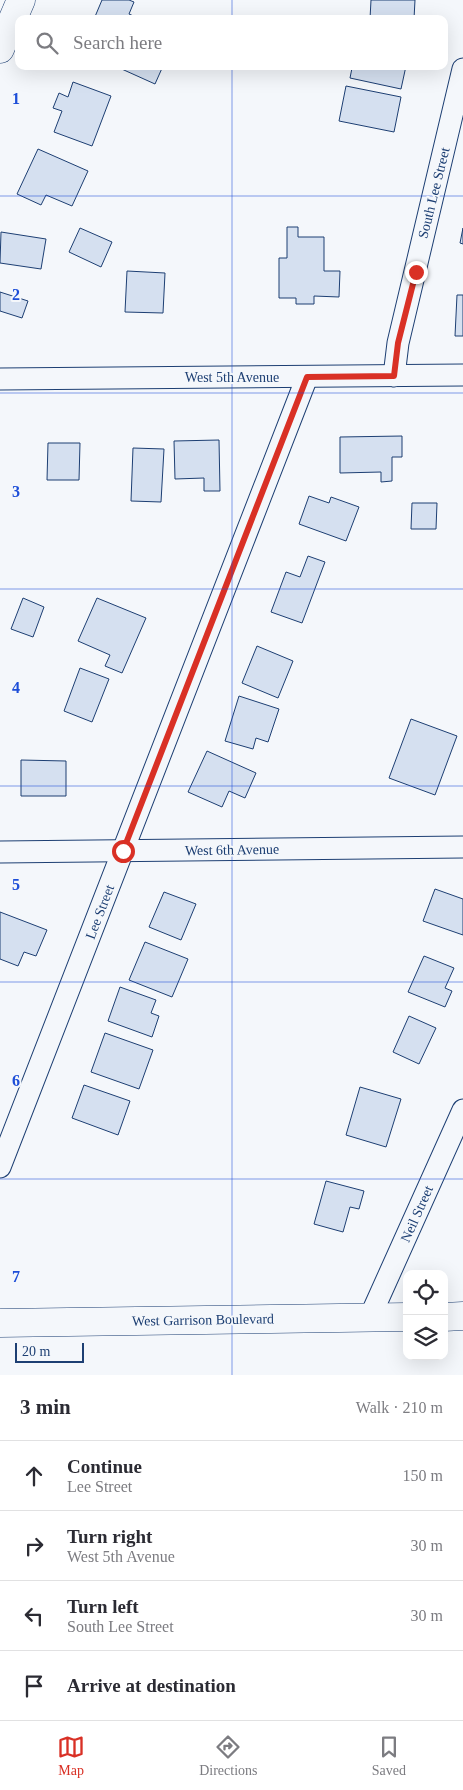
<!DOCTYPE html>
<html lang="en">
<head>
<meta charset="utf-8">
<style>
	body { margin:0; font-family:"Times New Roman",serif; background:#f2f2f3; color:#2b2b33 }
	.controls { position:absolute; right:15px; bottom:15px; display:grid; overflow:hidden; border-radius:10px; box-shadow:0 5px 20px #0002 }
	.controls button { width:45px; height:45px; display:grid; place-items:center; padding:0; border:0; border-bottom:1px solid #e1e1e2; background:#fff; color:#2b2b33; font:25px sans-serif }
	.scale { position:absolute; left:15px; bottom:12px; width:69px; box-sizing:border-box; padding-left:5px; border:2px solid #1d3f73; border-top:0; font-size:14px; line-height:18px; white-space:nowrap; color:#1d3f73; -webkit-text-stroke:4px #f4f7fb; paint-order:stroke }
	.stop { position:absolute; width:15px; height:15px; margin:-11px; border:4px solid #d93025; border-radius:50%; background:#fff }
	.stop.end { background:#d93025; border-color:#fff; box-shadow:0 1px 5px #0008 }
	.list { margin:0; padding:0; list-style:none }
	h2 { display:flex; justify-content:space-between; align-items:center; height:65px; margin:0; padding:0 20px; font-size:21px }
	h2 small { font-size:16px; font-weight:400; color:#7c7c81 }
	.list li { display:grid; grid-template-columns:32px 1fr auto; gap:15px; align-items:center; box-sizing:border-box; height:70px; padding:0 20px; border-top:1px solid #e1e1e2 }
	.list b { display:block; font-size:19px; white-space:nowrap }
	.list p { margin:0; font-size:16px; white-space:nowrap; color:#7c7c81 }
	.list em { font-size:16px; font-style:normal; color:#7c7c81 }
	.icon { flex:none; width:28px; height:28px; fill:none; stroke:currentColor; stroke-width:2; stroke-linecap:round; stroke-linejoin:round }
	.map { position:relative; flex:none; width:463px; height:1375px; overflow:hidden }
	.search { position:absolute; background:#fff; box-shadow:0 5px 20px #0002; left:15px; right:15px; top:15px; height:55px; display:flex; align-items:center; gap:12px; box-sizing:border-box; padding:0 18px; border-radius:10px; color:#7c7c81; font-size:19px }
	.sheet { height:345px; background:#fff }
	nav { display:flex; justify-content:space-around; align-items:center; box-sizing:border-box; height:70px; border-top:1px solid #e1e1e2; background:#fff; font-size:14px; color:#7c7c81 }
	nav a { display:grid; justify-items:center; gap:2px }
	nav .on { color:#d93025 }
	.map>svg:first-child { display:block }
</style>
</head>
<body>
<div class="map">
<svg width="463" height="1375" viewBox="0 0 463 1375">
	<rect width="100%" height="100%" fill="#f4f7fb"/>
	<g fill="#d5e0f0" stroke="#1d3f73">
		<path d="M 102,0 L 129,0 L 134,2 L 129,14 L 140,19 L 94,19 Z"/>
		<path d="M 371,0 L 415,0 L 414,19 L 370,19 Z"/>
		<path d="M 115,66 L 163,66 L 155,84 Z"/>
		<path d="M 341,66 L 406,66 L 401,89 L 350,78 L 352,68 Z"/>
		<path d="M 73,82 L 111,96 L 92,146 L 54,132 L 62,111 L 53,108 L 59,93 L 68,97 Z"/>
		<path d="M 346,86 L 401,97 L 394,132 L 339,121 Z"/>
		<path d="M 38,149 L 88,171 L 72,206 L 46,195 L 41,205 L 17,194 Z"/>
		<path d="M 287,227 L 298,227 L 298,237 L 324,237 L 324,271 L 340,271 L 339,297 L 314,296 L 314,304 L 296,304 L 296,298 L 279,298 L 279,258 L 287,258 Z"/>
		<path d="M 80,228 L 112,242 L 101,267 L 69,252 Z"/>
		<path d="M 463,228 L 463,244 L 460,243 Z"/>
		<path d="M 1,232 L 46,239 L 41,269 L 0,263 Z"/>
		<path d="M 127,271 L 165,273 L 163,313 L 125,312 Z"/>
		<path d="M 0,292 L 28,301 L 22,318 L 0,311 Z"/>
		<path d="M 457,295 L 463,295 L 463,336 L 455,336 Z"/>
		<path d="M 402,436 L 402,457 L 392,457 L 392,481 L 381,482 L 381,472 L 340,473 L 340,437 Z"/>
		<path d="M 219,440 L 220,491 L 204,491 L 204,478 L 175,479 L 174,441 Z"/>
		<path d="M 48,443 L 80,443 L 79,480 L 47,480 Z"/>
		<path d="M 133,448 L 164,449 L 161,502 L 131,501 Z"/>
		<path d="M 309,496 L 329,503 L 331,497 L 359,507 L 346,541 L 299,524 Z"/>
		<path d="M 412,503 L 437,503 L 436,529 L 411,529 Z"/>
		<path d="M 308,556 L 325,562 L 302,623 L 271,612 L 286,572 L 300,577 Z"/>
		<path d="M 23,598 L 44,607 L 33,637 L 11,629 Z"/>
		<path d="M 97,598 L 146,618 L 122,673 L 105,666 L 110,655 L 78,641 Z"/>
		<path d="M 257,646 L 293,661 L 278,698 L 242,683 Z"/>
		<path d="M 80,668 L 109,679 L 92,722 L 64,711 Z"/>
		<path d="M 239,696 L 279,709 L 268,742 L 256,738 L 253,749 L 225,741 Z"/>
		<path d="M 411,719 L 457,736 L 435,795 L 389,778 Z"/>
		<path d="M 207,751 L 256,773 L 245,798 L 229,791 L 222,807 L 188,792 Z"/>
		<path d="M 21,760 L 66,761 L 66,796 L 21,796 Z"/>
		<path d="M 435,889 L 463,899 L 463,935 L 423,921 Z"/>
		<path d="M 164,892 L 196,904 L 181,940 L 149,927 Z"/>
		<path d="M 0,912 L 47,930 L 36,956 L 24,952 L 18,966 L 0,959 Z"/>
		<path d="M 145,942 L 188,959 L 172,997 L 129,980 Z"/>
		<path d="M 424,956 L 454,968 L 445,988 L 452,991 L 445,1007 L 408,992 Z"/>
		<path d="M 120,987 L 156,1000 L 151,1013 L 159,1016 L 152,1037 L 108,1021 Z"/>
		<path d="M 409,1016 L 436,1028 L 419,1064 L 393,1052 Z"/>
		<path d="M 105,1033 L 153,1050 L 139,1089 L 91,1072 Z"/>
		<path d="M 84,1085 L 130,1101 L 118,1135 L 72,1118 Z"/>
		<path d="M 360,1087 L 401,1099 L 386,1147 L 346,1135 Z"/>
		<path d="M 326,1181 L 364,1191 L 359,1209 L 350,1207 L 343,1232 L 314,1224 Z"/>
	</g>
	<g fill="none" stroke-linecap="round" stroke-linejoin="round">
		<defs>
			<g id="street">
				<path d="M 394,376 L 398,343 L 463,69"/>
				<path d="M 0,379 L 463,375"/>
				<path d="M 0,852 L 463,847"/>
				<path d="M 0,1167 L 307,377"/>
				<path d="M 370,1317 L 463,1110"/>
			</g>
			<g id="secondary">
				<path d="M 444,1317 L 463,1316"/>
				<path d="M 0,1323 L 407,1317"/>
			</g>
			<path id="primary" d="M 0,49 L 21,0"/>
		</defs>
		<use href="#street" stroke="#1d3f73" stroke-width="23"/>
		<use href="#secondary" stroke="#1d3f73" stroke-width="29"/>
		<use href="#primary" stroke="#1d3f73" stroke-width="29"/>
		<use href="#street" stroke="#f4f7fb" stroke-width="21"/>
		<use href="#secondary" stroke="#f4f7fb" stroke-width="28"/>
		<use href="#primary" stroke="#f4f7fb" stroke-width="28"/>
	</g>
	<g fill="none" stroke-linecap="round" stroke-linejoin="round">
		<path stroke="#d93025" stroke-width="6" d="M 123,851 L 307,377 L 394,376 L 398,343 L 416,272"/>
	</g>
	<path fill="none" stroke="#1d4ed8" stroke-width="1" stroke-opacity="0.55" d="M 232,0 L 232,19M 232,66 L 232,1375M 0,196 L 463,196M 0,393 L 463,393M 0,589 L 463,589M 0,786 L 463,786M 0,982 L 463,982M 0,1179 L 463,1179"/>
	<g text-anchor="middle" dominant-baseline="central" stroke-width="4" stroke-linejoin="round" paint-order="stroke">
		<g font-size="14" fill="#1d3f73" stroke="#f4f7fb">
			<text transform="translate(434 193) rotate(-76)">South Lee Street</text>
			<text x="232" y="377">West 5th Avenue</text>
			<text transform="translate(232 850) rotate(-1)">West 6th Avenue</text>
			<text transform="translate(100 912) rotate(-69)">Lee Street</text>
			<text transform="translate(417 1214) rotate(-66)">Neil Street</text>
			<text transform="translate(203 1320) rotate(-1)">West Garrison Boulevard</text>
		</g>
	</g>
	<g font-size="16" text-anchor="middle" font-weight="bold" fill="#1d4ed8" stroke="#f4f7fb" stroke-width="4" stroke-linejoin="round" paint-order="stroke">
		<text x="16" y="104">1</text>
		<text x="16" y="300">2</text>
		<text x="16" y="497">3</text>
		<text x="16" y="693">4</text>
		<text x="16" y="890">5</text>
		<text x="16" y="1086">6</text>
		<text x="16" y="1282">7</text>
	</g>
</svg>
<div class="controls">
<button><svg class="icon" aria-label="locate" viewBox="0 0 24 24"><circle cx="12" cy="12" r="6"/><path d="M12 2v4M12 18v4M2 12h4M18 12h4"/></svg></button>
<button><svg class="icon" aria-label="layers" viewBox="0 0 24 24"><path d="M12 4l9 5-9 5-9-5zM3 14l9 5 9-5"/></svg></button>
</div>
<div class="scale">20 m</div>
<div class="stop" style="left:123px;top:851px"></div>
<div class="stop end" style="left:416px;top:272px"></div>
<div class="search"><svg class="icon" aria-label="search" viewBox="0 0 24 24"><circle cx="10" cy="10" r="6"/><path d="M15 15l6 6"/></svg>Search here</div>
</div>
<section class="sheet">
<h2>3 min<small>Walk · 210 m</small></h2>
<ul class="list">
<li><svg class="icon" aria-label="ahead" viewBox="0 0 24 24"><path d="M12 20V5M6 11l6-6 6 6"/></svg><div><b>Continue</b><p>Lee Street</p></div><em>150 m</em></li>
<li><svg class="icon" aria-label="right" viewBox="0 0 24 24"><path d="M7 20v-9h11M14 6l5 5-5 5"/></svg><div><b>Turn right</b><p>West 5th Avenue</p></div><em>30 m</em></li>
<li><svg class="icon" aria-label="left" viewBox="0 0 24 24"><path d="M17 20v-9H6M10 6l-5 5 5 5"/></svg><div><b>Turn left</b><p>South Lee Street</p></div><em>30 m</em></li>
<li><svg class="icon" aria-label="arrive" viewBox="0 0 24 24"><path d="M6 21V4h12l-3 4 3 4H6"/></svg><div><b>Arrive at destination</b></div></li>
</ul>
</section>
<nav>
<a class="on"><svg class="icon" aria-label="map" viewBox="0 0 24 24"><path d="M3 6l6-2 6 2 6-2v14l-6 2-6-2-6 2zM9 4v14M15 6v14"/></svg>Map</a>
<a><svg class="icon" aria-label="directions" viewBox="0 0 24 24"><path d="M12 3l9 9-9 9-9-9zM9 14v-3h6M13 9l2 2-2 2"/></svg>Directions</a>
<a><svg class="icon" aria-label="saved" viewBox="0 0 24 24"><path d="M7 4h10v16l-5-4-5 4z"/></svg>Saved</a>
</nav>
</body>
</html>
